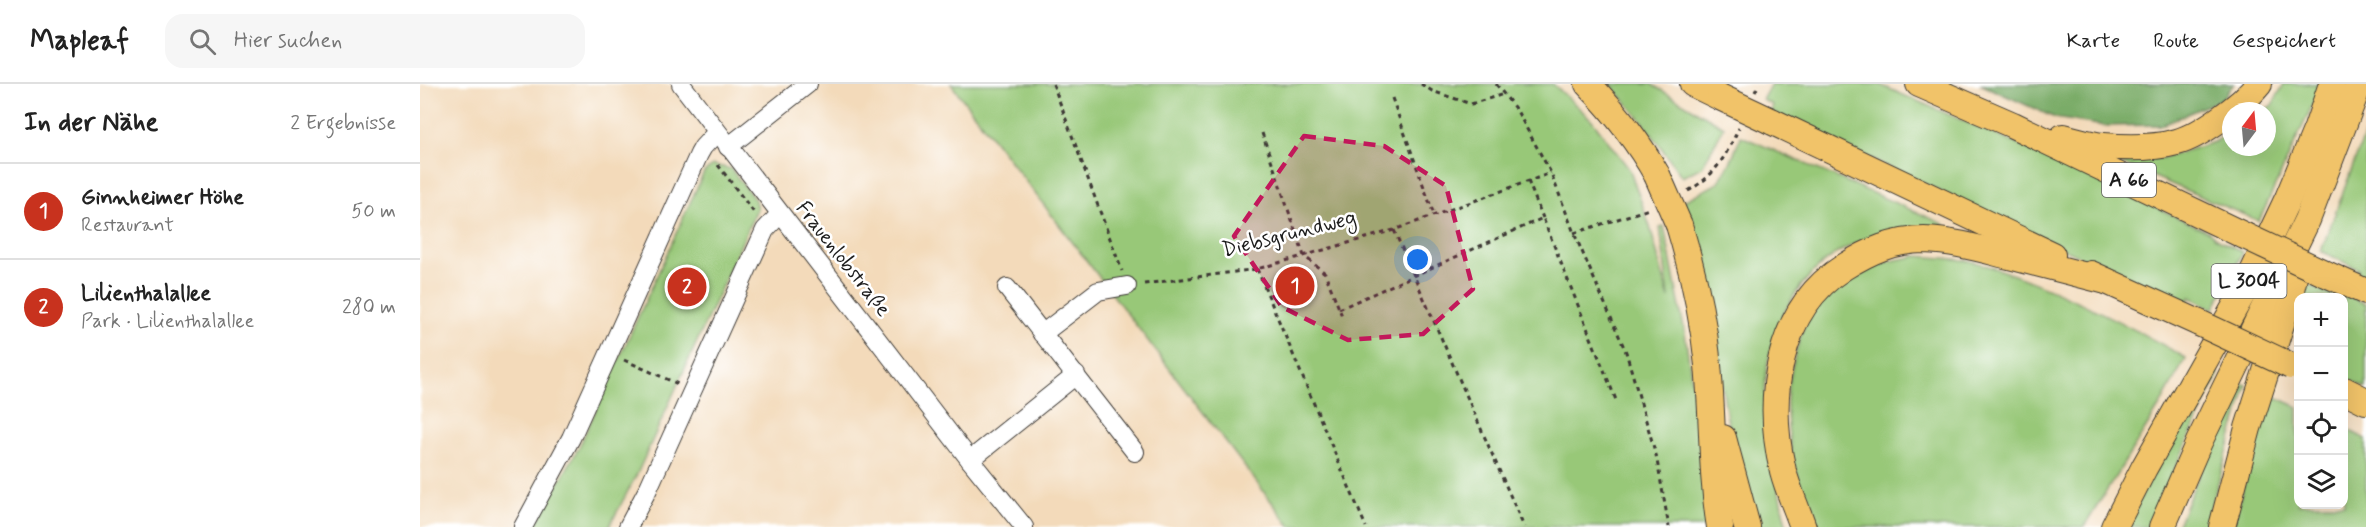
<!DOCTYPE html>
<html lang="de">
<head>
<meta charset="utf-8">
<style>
	body { margin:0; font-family:Mynerve,sans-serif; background:#f6f6f6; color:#222 }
	.controls { position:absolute; right:18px; bottom:18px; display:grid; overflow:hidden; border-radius:12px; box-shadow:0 6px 24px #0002 }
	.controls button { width:54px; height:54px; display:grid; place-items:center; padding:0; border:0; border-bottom:2px solid #e0e0e0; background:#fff; color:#222; font:30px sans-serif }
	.compass { position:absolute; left:1802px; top:18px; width:54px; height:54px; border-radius:50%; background:#fff; box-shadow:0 6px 24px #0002; rotate:16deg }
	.you { position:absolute; left:998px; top:176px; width:21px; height:21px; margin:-15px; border:4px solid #fff; border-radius:50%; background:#1a73e8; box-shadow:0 0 0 9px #1a73e833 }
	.badge { display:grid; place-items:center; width:39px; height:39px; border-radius:50%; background:#c8321e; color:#fff; font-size:20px; font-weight:700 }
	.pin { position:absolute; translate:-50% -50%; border:3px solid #fff; box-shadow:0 2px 6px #0006 }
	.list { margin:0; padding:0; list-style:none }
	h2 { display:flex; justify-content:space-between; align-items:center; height:78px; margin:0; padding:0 24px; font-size:26px }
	h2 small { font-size:20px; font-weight:400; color:#767676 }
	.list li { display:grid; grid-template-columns:39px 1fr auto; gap:18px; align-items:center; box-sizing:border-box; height:96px; padding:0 24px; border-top:2px solid #e0e0e0 }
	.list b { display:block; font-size:22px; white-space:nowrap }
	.list p { margin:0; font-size:20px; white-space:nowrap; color:#767676 }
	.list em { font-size:20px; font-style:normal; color:#767676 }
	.icon { flex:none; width:33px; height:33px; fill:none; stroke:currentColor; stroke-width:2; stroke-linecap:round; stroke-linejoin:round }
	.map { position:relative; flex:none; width:1946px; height:443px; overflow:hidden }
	header { display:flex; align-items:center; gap:36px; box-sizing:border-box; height:84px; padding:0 30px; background:#fff; border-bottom:2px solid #e0e0e0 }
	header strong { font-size:28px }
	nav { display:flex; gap:33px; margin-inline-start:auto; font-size:21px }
	.search { width:420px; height:54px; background:#f6f6f6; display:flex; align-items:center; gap:15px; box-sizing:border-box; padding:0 21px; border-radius:18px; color:#767676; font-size:22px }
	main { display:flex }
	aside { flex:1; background:#fff }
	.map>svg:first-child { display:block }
</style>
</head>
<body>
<header>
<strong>Mapleaf</strong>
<div class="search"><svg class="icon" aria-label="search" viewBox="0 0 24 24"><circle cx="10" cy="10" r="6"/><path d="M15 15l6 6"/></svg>Hier suchen</div>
<nav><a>Karte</a><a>Route</a><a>Gespeichert</a></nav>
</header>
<main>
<aside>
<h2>In der Nähe<small>2 Ergebnisse</small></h2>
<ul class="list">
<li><span class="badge">1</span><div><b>Ginnheimer Höhe</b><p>Restaurant</p></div><em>50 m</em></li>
<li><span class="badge">2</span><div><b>Lilienthalallee</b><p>Park · Lilienthalallee</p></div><em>280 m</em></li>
</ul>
</aside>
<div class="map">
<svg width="1946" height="443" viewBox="0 0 1946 443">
	<rect width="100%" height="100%" fill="#fff"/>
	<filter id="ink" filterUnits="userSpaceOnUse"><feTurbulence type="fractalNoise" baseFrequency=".0167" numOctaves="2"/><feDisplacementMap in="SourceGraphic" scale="12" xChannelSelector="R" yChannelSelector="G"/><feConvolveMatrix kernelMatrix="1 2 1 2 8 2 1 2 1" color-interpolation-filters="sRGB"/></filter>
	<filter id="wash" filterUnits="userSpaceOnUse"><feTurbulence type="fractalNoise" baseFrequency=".008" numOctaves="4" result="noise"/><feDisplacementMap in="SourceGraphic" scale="24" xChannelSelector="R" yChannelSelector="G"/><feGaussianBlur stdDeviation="1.35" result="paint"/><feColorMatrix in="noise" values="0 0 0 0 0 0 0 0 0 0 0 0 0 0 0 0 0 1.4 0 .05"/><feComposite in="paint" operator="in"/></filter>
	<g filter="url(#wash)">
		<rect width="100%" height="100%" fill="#f3daba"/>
		<g fill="#98c878" stroke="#5a724a" stroke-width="1.5">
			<path d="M 531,0 L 1133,0 L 1172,36 L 1210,86 L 1230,143 L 1249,214 L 1240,143 L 1244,142 L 1265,249 L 1292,443 L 871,443 Z"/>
			<path d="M 1190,0 L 1231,0 L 1304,43 L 1282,83 L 1262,93 L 1223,38 Z"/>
			<path d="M 1351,0 L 1458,0 L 1634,76 L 1789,148 L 1796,154 L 1823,168 L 1794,225 L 1770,213 L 1765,222 L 1351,28 L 1353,21 L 1342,16 Z"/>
			<path d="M 1864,0 L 1901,0 L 1898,9 L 1839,137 L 1685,72 L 1744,74 L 1794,58 L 1811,47 L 1811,63 L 1847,63 L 1847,27 L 1843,27 L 1852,21 Z"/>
			<path d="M 1946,47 L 1946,196 L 1932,189 L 1939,185 L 1901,167 Z"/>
			<path d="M 1321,52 L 1524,140 L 1521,145 C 1486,147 1449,149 1419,168 C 1371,197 1346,253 1345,308 C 1345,325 1350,344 1352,362 C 1356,390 1359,416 1367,443 L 1339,443 L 1307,334 L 1294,248 L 1262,118 L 1298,99 L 1310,79 Z"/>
			<path d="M 293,81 L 311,85 L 335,116 L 337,125 L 218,388 L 189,443 L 114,443 L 159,363 L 284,88 Z"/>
			<path d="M 1497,172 C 1520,174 1543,174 1565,181 C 1635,203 1703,238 1766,274 L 1739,323 L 1664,443 L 1396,443 C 1380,406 1367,364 1367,323 C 1366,302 1379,247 1391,230 C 1403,213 1421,197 1439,188 C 1456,178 1478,176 1497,172 Z"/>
			<path d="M 1887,200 L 1918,213 L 1883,213 Z"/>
			<path d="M 1923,209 L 1946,220 L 1946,304 L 1924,294 L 1924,213 L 1921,213 Z"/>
			<path d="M 1791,285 L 1799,289 L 1728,443 L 1704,443 Z"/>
			<path d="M 1818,298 L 1827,301 L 1785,443 L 1757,443 Z"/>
			<path d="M 1849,310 L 1878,323 L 1878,420 L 1924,420 L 1924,344 L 1946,355 L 1946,443 L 1812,443 Z"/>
		</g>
		<path fill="#7aac68" stroke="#4b6442" stroke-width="1.5" d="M 1560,0 L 1814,0 L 1802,15 L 1742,41 L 1684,42 L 1635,34 Z"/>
	</g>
	<g filter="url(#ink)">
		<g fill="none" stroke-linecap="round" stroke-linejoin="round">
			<defs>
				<g id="minor">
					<path d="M 261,0 L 550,376 L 604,443"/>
					<path d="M 308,63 L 388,0"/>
					<path d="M 587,204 L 715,368"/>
					<path d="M 622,250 L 678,207 L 707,202"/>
					<path d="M 550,376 L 656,291"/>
					<path d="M 103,443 L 151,354 L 279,70 L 283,63 L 297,48"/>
					<path d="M 208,443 L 228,405 L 345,146 L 360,130"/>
				</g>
				<g id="highway">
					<path d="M 1168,0 C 1195,28 1218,57 1237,91"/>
					<path d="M 1273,0 L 1300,13"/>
					<path d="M 1499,0 L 1593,41 L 1825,152"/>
					<path d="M 1351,37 L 1632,171"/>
					<path d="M 1643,53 C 1656,56 1670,61 1684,62 C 1706,64 1735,64 1757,58 C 1782,51 1823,20 1839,0"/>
					<path d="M 1259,141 C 1273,187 1283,233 1288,281 C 1293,335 1291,389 1300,443"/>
					<path d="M 1904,189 L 1946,208"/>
					<path d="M 1671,190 L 1779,239"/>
					<path d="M 1924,306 L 1946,317"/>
					<path d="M 1303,354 L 1327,443"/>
					<path d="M 1383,443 C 1377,425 1368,406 1363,387 C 1346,315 1356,226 1424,183 C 1449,167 1474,156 1504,156 C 1534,157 1561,165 1589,172 C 1621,180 1654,189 1686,197"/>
					<path d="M 1694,443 L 1724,384 L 1825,205 L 1868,114 L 1897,44 L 1912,0"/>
					<path d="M 1742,443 L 1779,358 L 1887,136 L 1939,0"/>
					<path d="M 1802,443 L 1828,344 L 1868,218 L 1875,189"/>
				</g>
			</defs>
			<use href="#minor" stroke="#3c3834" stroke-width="20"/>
			<use href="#highway" stroke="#3c3834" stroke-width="28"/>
			<g stroke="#3c3834" stroke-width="3" stroke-dasharray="4.5 4.5" stroke-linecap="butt">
				<path d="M 633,0 L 702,187"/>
				<path d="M 1001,0 L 1012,7 L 1051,20 L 1084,10"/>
				<path d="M 1076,0 L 1097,27 L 1131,89 L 1154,149 L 1206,268 L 1236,371 L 1249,443"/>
				<path d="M 1335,8 L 1339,0"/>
				<path d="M 972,14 L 1014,131"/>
				<path d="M 842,49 L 884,172 L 905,189 L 922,232"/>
				<path d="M 298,81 L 335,130"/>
				<path d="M 1108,97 L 1123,134"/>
				<path d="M 1268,107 C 1296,91 1305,73 1319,44"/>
				<path d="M 974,146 L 1104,443"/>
				<path d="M 1154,149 L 1229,125"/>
				<path d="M 837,185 L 946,443"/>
				<path d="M 724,200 L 837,185 L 974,146 L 1131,89"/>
				<path d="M 919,225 L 1123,134 L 1196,316"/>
				<path d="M 204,276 L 258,300"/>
			</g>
			<use href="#minor" stroke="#fff" stroke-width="18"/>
			<use href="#highway" stroke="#f1c369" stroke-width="26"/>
			<defs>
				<g id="highway-bridge">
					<path d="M 1300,13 L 1351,37"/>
					<path d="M 1237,91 L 1259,141"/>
					<path d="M 1825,152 L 1904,189"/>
					<path d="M 1779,239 L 1871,282"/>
				</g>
			</defs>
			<use href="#highway-bridge" stroke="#3c3834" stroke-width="28" stroke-linecap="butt"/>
			<use href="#highway-bridge" stroke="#f1c369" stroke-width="26"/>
		</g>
	</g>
	<path fill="#c2185b" fill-opacity="0.2" stroke="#c2185b" stroke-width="4.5" stroke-dasharray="12 8" stroke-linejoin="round" d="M 884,52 L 964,62 L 1026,102 L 1053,205 L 1003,250 L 928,256 L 862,223 L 814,152 Z"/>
	<g text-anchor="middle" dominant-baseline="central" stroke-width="5" stroke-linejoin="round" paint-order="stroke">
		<g fill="#fff" stroke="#606060" stroke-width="1.5">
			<rect x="1682" y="79" width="54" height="34" rx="4.5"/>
			<rect x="1791.5" y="180" width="75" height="34" rx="4.5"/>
		</g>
		<g font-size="20" font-weight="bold" fill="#1c1c1c">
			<text x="1709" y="96">A 66</text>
			<text x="1829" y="197">L 3004</text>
		</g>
		<g font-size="21" fill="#1c1c1c" stroke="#fff">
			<text transform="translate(869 150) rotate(-14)">Diebsgrundweg</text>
			<text transform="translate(423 175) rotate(52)">Frauenlobstraße</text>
		</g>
	</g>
</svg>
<div class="controls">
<button>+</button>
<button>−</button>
<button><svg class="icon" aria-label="locate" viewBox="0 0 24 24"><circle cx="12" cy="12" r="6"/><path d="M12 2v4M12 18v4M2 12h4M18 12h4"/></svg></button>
<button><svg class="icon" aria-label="layers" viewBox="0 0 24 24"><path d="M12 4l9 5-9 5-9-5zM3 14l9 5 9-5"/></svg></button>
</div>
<svg class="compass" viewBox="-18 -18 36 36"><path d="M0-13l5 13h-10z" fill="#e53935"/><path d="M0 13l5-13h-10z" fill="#767676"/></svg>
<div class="you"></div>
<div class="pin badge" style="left:875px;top:202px">1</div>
<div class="pin badge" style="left:267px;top:203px">2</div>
</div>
</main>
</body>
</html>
